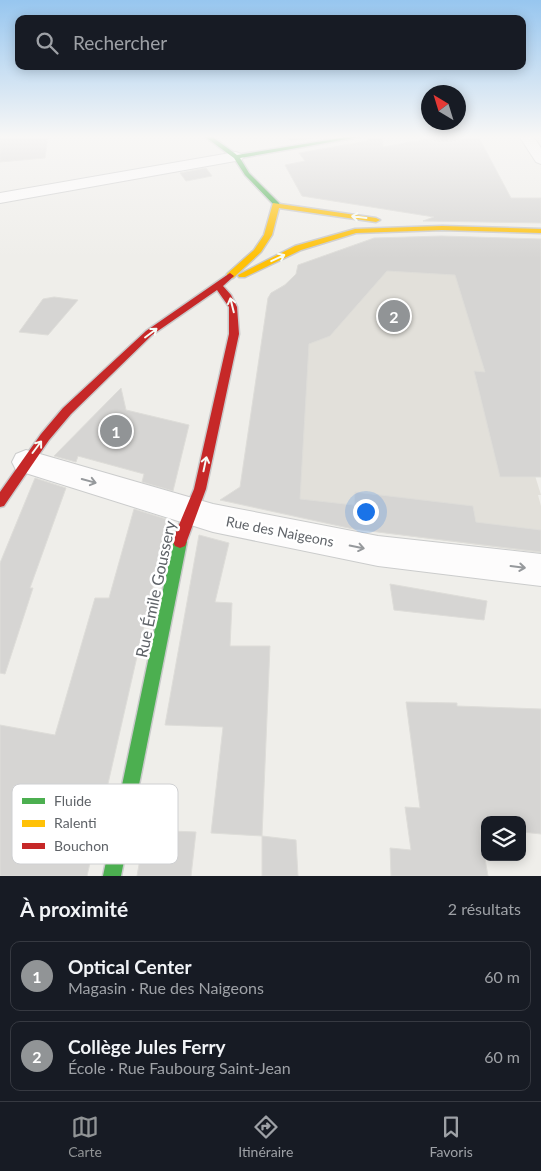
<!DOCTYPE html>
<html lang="fr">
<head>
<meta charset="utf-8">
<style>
	body { margin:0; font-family:Lato,sans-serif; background:#242831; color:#f1f3f6 }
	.controls { position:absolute; right:15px; bottom:15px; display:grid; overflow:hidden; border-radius:10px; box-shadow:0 2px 12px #0003 }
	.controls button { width:45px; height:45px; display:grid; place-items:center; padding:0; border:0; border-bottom:1px solid #363941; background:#171b24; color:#f1f3f6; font:25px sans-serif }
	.compass { position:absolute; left:421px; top:85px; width:45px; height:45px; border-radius:50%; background:#171b24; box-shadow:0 2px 12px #0003; rotate:322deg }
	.you { position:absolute; left:365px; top:511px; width:18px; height:18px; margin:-12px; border:4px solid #fff; border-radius:50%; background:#1a73e8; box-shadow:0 0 0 8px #1a73e833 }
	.badge { display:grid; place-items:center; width:32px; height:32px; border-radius:50%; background:#919496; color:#fff; font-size:16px; font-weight:700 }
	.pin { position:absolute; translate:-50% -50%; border:2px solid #fff; box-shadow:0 1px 5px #0006 }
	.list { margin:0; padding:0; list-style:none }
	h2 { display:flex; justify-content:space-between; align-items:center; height:65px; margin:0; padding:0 20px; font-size:21px }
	h2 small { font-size:16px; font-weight:400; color:#9ea1a6 }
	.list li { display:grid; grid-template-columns:32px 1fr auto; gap:15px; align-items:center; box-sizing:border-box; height:70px; margin:0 10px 10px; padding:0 10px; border:1px solid #363941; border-radius:10px }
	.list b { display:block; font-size:19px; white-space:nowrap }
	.list p { margin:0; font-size:16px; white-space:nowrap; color:#9ea1a6 }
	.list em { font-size:16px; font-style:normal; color:#9ea1a6 }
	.icon { flex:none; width:28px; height:28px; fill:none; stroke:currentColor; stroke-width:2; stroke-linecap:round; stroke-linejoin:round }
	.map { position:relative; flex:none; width:541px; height:876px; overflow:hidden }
	.search { position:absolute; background:#171b24; box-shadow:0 2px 12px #0003; left:15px; right:15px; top:15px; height:55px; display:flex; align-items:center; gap:12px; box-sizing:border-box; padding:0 18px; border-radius:10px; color:#9ea1a6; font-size:19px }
	.sheet { height:225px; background:#171b24 }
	nav { display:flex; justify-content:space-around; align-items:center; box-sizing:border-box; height:70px; border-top:1px solid #363941; background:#171b24; font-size:14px; color:#9ea1a6 }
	nav a { display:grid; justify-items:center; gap:2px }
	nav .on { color:#919496 }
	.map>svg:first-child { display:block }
</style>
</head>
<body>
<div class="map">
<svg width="541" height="876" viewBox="0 0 541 876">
	<rect width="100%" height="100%" fill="#efeeea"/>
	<path fill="#e2e0da" d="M 465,249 L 541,495 L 538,495 L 541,506 L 541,553 L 353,529 L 235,503 L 231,493 L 240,489 L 268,298 L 271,293 L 284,285 L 296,274 Z"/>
	<g fill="#d6d5d3" stroke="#deddd9">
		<path d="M 0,136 L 48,136 L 45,158 L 0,162 Z"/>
		<path d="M 287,136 L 326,136 L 291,141 Z"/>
		<path d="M 371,136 L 382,136 L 383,147 L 443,136 L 478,136 L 511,198 L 541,198 L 541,223 L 423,221 L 434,217 L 302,196 L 285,165 L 305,161 L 299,153 L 367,141 Z"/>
		<path d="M 206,168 L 212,176 L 186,181 L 180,173 Z"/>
		<path d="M 442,236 L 541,239 L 541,477 L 500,477 L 474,371 L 485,372 L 455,275 L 387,271 L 330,336 L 309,344 L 300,499 L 354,505 L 355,492 L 473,506 L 476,522 L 541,530 L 541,552 L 353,529 L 220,500 L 240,487 L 268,298 L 271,293 L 285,285 L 296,274 L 298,265 L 374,238 Z"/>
		<path d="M 54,297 L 78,300 L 48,335 L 19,332 L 43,299 Z"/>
		<path d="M 121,388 L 126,410 L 189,425 L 173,491 L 142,482 L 144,474 L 78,456 L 76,462 L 54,456 Z"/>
		<path d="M 35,478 L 66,488 L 30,588 L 33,588 L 5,674 L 0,673 L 0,563 Z"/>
		<path d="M 134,509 L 166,519 L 165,525 L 167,525 L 87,876 L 0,876 L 0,725 L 55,735 L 95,598 L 109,598 Z"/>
		<path d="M 199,535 L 229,543 L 215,602 L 232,603 L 230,646 L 270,646 L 262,836 L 211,833 L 223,727 L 165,725 Z"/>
		<path d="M 390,584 L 487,601 L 484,620 L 394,610 Z"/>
		<path d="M 406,702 L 457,703 L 457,706 L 541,709 L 541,834 L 522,832 L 522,820 L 485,820 L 485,830 L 480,830 L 488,876 L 391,876 L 390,848 L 411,850 L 405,807 L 420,808 Z"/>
		<path d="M 145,830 L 196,832 L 191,876 L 137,876 Z"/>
		<path d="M 262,836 L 296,840 L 298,876 L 262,876 Z"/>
	</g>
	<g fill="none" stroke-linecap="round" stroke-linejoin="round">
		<defs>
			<g id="street">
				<path d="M 519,136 L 533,136 L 541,148 L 541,164 L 536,162 Z"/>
				<path d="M 236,152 L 241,154 L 244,157 L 241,160 L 0,203 L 0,193 Z"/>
				<path d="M 26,450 L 213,504 L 378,536 L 541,554 L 541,586 L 378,566 L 213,532 L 16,470 L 12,462 L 16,454 Z"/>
			</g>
			<g id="fast">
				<path d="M 204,136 L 211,136 L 237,155 L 353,136 L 365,136 L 240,158 L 249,173 L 279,203 L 280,205 L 276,207 L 245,175 L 234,158 Z"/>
				<path d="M 180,536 L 185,538 L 187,542 L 121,876 L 103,876 L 173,542 L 175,538 Z"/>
			</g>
			<g id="slow">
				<path d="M 273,203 L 376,218 L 380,220 L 376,222 L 279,208 L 272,235 L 261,252 L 233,278 L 227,278 L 227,274 L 254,250 L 264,235 Z"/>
				<path d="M 442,226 L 541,229 L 541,233 L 442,230 L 356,233 L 301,250 L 245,277 L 239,277 L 238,275 L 295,246 L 355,229 Z"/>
			</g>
			<path id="jam" d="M 230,273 L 234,276 L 223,286 L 231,295 L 237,307 L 239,334 L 206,489 L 185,546 L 180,548 L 175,546 L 173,542 L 176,532 L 194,489 L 229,334 L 229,307 L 217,290 L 152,335 L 71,414 L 49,440 L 4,506 L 0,507 L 0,492 L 41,434 L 63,408 L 146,331 Z"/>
		</defs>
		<use href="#street" stroke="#cbcccc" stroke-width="2"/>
		<use href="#fast" stroke="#cacacb" stroke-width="3"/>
		<use href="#slow" stroke="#cacacb" stroke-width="3"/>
		<use href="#jam" stroke="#cacacb" stroke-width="3"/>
		<use href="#street" fill="#fdfcfc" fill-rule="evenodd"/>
		<use href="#fast" fill="#4caf50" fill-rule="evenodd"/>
		<use href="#slow" fill="#ffc107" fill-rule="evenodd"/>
		<use href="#jam" fill="#c62828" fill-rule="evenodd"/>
	</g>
	<defs><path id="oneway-shaft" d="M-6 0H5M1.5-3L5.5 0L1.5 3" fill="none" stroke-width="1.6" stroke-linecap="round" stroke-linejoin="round" transform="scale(1.25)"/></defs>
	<g stroke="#f6fbf6">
		<use href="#oneway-shaft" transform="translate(359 217) rotate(-173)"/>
		<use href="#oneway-shaft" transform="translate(278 258) rotate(-25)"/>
		<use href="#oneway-shaft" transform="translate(232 305) rotate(-104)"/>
		<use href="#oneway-shaft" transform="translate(151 333) rotate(-37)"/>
		<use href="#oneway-shaft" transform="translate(37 447) rotate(-53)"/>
		<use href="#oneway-shaft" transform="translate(205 464) rotate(-78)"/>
	</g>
	<g stroke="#96999c">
		<use href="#oneway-shaft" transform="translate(89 481) rotate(15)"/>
		<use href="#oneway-shaft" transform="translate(357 547) rotate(11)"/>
		<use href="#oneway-shaft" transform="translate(518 567) rotate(7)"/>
	</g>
	<linearGradient id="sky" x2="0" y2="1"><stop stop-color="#97c6ef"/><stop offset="0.53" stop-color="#f8f7f6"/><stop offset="1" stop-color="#f8f7f6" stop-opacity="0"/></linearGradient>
	<rect width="541" height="258" fill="url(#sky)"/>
	<g text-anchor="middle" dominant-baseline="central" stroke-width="5" stroke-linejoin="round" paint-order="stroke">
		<g font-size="14" fill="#5f6368" stroke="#fff">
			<text transform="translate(280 531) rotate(11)">Rue des Naigeons</text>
		</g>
		<g font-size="16" fill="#5f6368" stroke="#fff">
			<text transform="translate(155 589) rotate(-78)">Rue Émile Goussery</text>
		</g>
	</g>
	<rect x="12" y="784" width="166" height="80" rx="8" fill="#fff" stroke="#cfd0d2" stroke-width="1"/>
	<rect x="22" y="798" width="23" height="6" fill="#4caf50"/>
	<rect x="22" y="820" width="23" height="7" fill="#ffc107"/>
	<rect x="22" y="843" width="23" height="6" fill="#c62828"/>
	<g font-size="14" fill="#5f6368">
		<text x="54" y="806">Fluide</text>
		<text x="54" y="828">Ralenti</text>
		<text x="54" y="851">Bouchon</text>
	</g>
</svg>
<div class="controls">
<button><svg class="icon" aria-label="layers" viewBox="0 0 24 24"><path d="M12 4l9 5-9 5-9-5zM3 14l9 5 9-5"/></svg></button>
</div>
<svg class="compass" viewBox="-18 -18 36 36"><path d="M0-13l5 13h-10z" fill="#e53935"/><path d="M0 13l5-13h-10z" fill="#9ea1a6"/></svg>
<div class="you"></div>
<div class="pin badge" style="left:116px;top:431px">1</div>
<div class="pin badge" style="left:394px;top:316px">2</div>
<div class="search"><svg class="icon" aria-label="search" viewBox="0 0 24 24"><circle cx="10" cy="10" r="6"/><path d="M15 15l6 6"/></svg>Rechercher</div>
</div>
<section class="sheet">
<h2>À proximité<small>2 résultats</small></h2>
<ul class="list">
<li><span class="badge">1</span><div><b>Optical Center</b><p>Magasin · Rue des Naigeons</p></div><em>60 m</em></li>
<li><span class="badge">2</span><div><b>Collège Jules Ferry</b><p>École · Rue Faubourg Saint-Jean</p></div><em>60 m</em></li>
</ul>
</section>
<nav>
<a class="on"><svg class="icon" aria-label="map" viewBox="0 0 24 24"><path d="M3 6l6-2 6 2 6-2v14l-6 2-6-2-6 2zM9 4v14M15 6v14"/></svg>Carte</a>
<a><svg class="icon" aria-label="directions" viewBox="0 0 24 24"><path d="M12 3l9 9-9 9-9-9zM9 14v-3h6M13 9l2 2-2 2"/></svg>Itinéraire</a>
<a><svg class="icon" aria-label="saved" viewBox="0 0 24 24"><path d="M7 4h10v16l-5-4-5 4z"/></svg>Favoris</a>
</nav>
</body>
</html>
